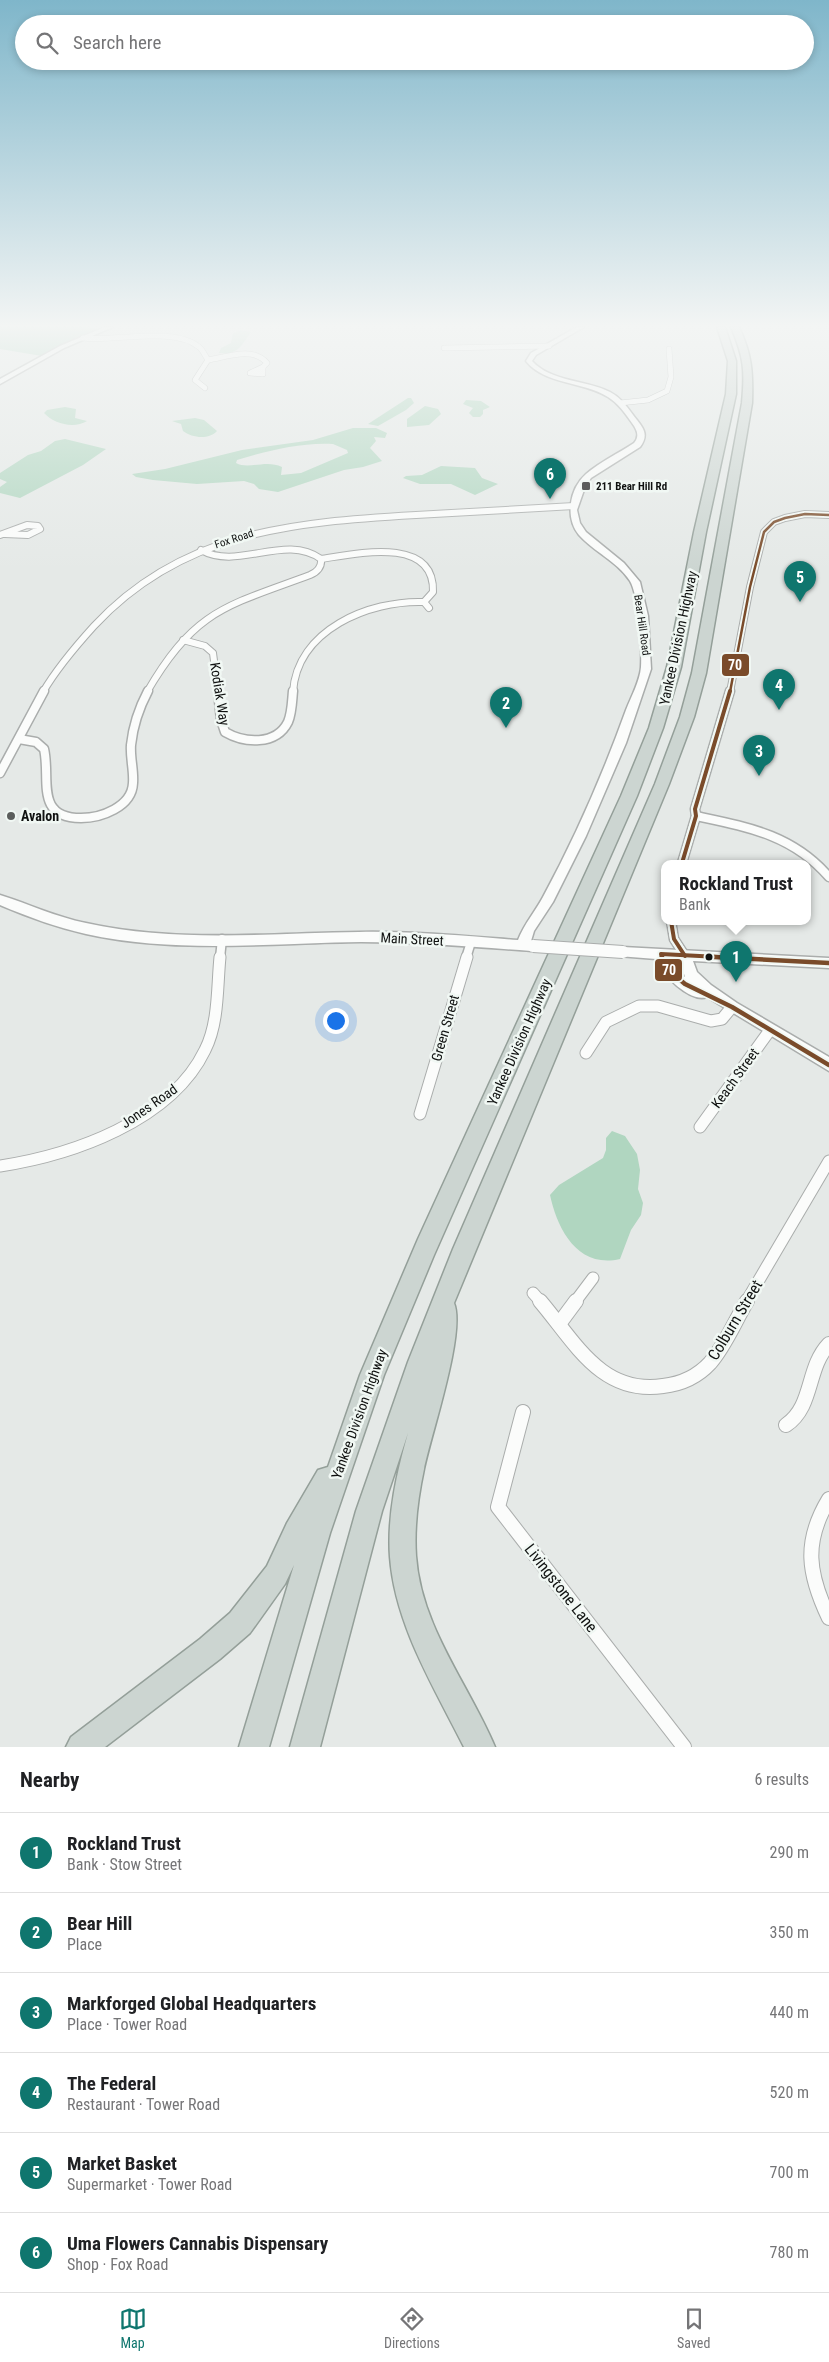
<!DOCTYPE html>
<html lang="en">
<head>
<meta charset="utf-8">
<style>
	body { margin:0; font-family:"Roboto Condensed",sans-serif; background:#f2f2f2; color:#202124 }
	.you { position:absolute; left:335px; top:1020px; width:18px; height:18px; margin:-12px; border:4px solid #fff; border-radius:50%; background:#1a73e8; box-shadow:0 0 0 8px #1a73e833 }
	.badge { display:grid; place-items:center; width:32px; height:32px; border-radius:50%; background:#0f766e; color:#fff; font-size:16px; font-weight:700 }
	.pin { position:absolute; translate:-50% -41px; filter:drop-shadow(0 1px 2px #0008) }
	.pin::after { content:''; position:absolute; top:26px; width:18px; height:15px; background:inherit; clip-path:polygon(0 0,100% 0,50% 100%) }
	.popup { position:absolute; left:661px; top:860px; width:150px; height:65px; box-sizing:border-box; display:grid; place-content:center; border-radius:10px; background:#fff; filter:drop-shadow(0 1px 4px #0005); font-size:16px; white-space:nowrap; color:#757577 }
	.popup b { font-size:19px; color:#202124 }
	.popup::after { content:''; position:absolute; left:50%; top:100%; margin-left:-10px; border:10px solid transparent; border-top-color:#fff }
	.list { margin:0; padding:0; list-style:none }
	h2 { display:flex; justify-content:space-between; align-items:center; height:65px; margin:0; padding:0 20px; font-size:21px }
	h2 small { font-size:16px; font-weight:400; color:#757577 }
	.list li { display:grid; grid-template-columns:32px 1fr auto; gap:15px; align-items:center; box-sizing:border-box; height:80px; padding:0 20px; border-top:1px solid #e0e0e0 }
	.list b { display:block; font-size:19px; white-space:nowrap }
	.list p { margin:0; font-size:16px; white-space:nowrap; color:#757577 }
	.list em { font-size:16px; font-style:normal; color:#757577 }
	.icon { flex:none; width:28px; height:28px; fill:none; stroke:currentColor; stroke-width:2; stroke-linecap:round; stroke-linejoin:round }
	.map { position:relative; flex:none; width:829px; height:1747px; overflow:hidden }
	.search { position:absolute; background:#fff; box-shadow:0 2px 8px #0003; left:15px; right:15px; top:15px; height:55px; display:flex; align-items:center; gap:12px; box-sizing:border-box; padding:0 18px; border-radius:28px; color:#757577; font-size:19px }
	.sheet { height:545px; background:#fff }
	nav { display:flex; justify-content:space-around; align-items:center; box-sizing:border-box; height:70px; border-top:1px solid #e0e0e0; background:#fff; font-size:14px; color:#757577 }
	nav a { display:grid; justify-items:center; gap:2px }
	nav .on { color:#0f766e }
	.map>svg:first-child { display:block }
</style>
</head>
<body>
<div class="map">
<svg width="829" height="1747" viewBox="0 0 829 1747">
	<rect width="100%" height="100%" fill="#e5e9e7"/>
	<g fill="#b0d6c0" fill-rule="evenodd">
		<path d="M 241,330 L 251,332 C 241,346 238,355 219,353 L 221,348 L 231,343 L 233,333 Z"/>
		<path d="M 408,398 L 411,398 L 414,403 L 406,410 L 378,426 L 368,424 Z"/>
		<path d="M 466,400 L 481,401 L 490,407 L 483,410 L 483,414 L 480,417 L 473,417 L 469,413 L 473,408 L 463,404 Z"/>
		<path d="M 425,406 L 438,409 L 441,414 L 429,425 L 407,427 L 407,419 Z"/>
		<path d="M 65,407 L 76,409 L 75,418 L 87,421 C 74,429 54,424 44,413 L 47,410 Z"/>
		<path d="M 195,418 L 204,420 L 217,431 C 209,440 192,438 183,431 L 181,424 L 172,421 Z"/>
		<path d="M 353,428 L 376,428 L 387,433 L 385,438 L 374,437 L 376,441 L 370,448 L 382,461 L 363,467 L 344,470 L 278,492 L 259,489 L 254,484 L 244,481 L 197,484 L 153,480 L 136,477 L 132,474 L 165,469 L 242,450 L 313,440 ZM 333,444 L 347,450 L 348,453 L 301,473 L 281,475 L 282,467 C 266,459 249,470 236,463 L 237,460 C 267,451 302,442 333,444 Z"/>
		<path d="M 65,439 L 106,449 L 83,465 L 20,498 L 0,493 L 0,487 L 7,482 L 0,479 L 0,473 L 28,455 L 41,451 L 55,441 Z"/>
		<path d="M 441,466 L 475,468 L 482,478 L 498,484 L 475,495 L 451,484 L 420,484 L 403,478 L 406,476 L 422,475 Z"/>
		<path d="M 612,1131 L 625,1136 L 637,1154 L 640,1170 L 638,1189 L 643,1203 L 641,1215 L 631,1230 L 620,1259 C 577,1269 557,1228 550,1195 L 559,1185 L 603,1158 L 606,1150 L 606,1138 Z"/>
	</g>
	<path fill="#a3d1b8" d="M 0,327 L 86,327 L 102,329 L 64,343 L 42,356 L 0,349 Z"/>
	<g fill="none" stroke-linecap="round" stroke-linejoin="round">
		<defs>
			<g id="street-far4">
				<path d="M 83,338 C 115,342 174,326 199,347 C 203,350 205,356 208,360 L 195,380 L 205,388"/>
				<path d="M 444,348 L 549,346"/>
				<path d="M 208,360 C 227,357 253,346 267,363 L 263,367"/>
				<path d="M 263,367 L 263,374 L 250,373 Z"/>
				<path d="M 620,403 L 648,400 L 667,391 L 671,377 L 669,349"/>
			</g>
			<g id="street-far3">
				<path d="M 0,535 L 27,525 L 38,526 L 40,529 L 28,535 L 5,534"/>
				<path d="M 321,559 C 354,554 435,535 433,592 L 424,602 L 429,608"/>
				<path d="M 183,640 L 205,646 L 213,653 L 218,692"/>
				<path d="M 43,692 C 57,668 75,647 94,626 C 182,531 294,522 416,515 C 468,512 521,509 574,506"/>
				<path d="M 147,692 C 195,609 227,606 310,575 C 317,572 322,567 321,559 C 285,533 238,571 201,550"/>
				<path d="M 293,692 C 297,630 369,600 424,602"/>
				<path d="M 730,692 L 750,587 L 764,532 L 774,522 L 785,518 L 805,514 L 829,515"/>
			</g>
			<g id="street-far2">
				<path d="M 218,691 L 221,720 L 225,732 C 244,743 276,746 288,722 C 292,713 292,701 293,691"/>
				<path d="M 19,739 L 36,742 L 44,749 C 51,778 34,818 81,818 C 101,818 132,807 133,783 C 134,770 130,758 131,745 C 133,726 139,708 148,691"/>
				<path d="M 0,773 L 44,691"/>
				<path d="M 696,816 C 748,827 793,835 829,877"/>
				<path d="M 682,863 L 696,816 L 695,809 L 730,691"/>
				<path d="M 671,921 L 674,939 L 685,956"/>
				<path d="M 220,958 L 222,939"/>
				<path d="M 466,958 L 471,942"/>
			</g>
			<g id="street-far1">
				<path d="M 586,1053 L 606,1022 L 639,1006 L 658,1006 L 711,1021 L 722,1019 L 732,1007"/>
				<path d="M 420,1114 L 467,957"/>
				<path d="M 700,1127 L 770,1030"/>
				<path d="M 0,1166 C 72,1155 171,1121 205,1050 C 219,1023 217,986 220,957"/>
				<path d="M 533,1293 L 541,1302"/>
				<path d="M 575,1302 L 593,1278"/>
				<path d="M 746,1302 L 829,1161"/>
			</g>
			<g id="street">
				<path d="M 540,1301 C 575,1342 601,1395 663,1386 C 681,1384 698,1376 710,1363 C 725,1346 735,1321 747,1301"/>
				<path d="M 559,1324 L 576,1301"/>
				<path d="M 523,1412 L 498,1507 L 684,1747"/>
				<path d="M 786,1425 C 814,1406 806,1368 829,1344"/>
				<path d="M 829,1499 C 803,1542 808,1574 829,1618"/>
			</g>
			<g id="secondary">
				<path d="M 105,327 L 113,327 L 64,348 L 0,384 L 0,379 L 60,346 Z"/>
				<path d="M 577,327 L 584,327 L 536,355 L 532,361 C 551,382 587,380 610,392 C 622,398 629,410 637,420 C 645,430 648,436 640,447 L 591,478 L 585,487 L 577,510 L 580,523 L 586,532 L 624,563 L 640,582 L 648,616 L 651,669 L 626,743 L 586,836 L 553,902 L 534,931 L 531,941 L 536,942 L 538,946 L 536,950 L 531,951 C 475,947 418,942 361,942 C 270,943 176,954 86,934 C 56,927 28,917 0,905 L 0,895 C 29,904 56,917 86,923 C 175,943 269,933 359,932 C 412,931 465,936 518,940 C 524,924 535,912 543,897 C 575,838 603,774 626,710 C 631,697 640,681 641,667 C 642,649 639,596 630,581 C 617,561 594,552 579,535 C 565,518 569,489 586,474 C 600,462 619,453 634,443 C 640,436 637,430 632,423 C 625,413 618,403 608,397 C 583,381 545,385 526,361 L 531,353 Z"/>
				<path d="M 623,947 L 829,958 L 829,968 L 693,961 L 697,972 L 711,985 L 737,1003 L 829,1057 L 829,1071 L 707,997 C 690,1003 661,974 656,959 L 618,956 L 616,952 L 618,948 ZM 670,960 L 680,960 L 685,977 L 676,970 Z"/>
			</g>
			<g id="highway">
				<path d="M 717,327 L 725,327 L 736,361 L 736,394 L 706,532 L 681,667 L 663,728 L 637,796 L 434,1255 L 384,1375 L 330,1533 L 269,1747 L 239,1747 L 294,1565 L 285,1584 L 250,1633 L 220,1659 L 105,1747 L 66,1747 L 71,1737 L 200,1639 L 230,1613 L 267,1566 L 287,1523 L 318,1470 L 328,1467 L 360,1375 L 418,1239 L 621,796 L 649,728 L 667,667 L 694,532 L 726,394 L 728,361 Z"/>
				<path d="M 731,327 L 739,327 C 752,355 753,372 752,403 L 706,673 L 694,717 L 669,784 L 454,1303 C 466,1332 431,1434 424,1469 C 418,1497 414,1527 416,1556 C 421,1627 468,1683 495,1747 L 464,1747 C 434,1687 395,1625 390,1557 C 387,1515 397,1472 408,1433 L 382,1511 L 320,1747 L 290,1747 L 356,1511 L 408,1362 L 453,1249 L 655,784 L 680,717 L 692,673 L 742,403 C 745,370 744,358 731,327 Z"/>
			</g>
		</defs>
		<use href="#street-far4" stroke="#aaadac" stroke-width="6"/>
		<use href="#street-far3" stroke="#aaadac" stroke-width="8"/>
		<use href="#street-far2" stroke="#aaadac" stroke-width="11"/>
		<use href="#street-far1" stroke="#aaadac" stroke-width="13"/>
		<use href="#street" stroke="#aaadac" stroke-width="16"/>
		<use href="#secondary" stroke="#aaadac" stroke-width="3"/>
		<use href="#highway" stroke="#949f99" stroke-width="3"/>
		<use href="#street-far4" stroke="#fbfcfb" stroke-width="5"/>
		<use href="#street-far3" stroke="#fbfcfb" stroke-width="6"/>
		<use href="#street-far2" stroke="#fbfcfb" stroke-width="8"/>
		<use href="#street-far1" stroke="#fbfcfb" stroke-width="11"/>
		<use href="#street" stroke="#fbfcfb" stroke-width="14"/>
		<use href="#secondary" fill="#fbfcfb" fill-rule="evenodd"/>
		<use href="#highway" fill="#ccd5d1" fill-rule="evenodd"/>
		<defs>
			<path id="secondary-bridge" d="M 533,946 L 623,952"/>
		</defs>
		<use href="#secondary-bridge" stroke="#aaadac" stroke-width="14" stroke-linecap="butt"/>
		<use href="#secondary-bridge" stroke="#fbfcfb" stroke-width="12"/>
		<defs>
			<path id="bus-1-far2" d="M 730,692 L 750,587 L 764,532 L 774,522 L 785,518 L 805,514 L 829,515"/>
			<g id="bus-1-far1">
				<path d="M 682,863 L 696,816 L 695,809 L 730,691"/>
				<path d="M 671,921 L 674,939 L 685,956"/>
				<path d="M 662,958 L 661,954 L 738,958"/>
			</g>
			<g id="bus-1">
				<path d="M 662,957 L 666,968 L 685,984 L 732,1007 L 829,1065"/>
				<path d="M 714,957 L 829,963"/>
			</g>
		</defs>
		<use href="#bus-1-far2" stroke="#f1f8f4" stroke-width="5"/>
		<use href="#bus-1-far1" stroke="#f1f8f4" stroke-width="8"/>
		<use href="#bus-1" stroke="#f1f8f4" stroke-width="8"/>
		<use href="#bus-1-far2" stroke="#7a4b2a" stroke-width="2.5"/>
		<use href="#bus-1-far1" stroke="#7a4b2a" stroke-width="4"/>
		<use href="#bus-1" stroke="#7a4b2a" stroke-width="4.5"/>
	</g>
	<linearGradient id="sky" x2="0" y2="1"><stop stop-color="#7fb6ca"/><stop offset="0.57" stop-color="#f3f5f4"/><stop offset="1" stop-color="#f3f5f4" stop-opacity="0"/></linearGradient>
	<rect width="829" height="571" fill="url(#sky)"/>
	<g fill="#5b5d5c" stroke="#f1f8f4" stroke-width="2">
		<rect x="581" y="481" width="10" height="10" rx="2.5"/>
		<circle cx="11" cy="816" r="5"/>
	</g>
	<circle fill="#101211" stroke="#f1f8f4" stroke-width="2" cx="709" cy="957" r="4.5"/>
	<g text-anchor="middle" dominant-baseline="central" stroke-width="5" stroke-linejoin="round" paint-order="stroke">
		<g font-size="11" font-weight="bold" fill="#101211" stroke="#f1f8f4" text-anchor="start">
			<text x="596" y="486">211 Bear Hill Rd</text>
		</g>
		<g font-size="11" fill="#101211" stroke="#f1f8f4">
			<text transform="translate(234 539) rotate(-18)">Fox Road</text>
			<text transform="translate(642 625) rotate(82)">Bear Hill Road</text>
		</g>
		<g font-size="14" fill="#101211" stroke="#f1f8f4">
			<text transform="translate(678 638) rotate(-78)">Yankee Division Highway</text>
			<text transform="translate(220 694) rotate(81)">Kodiak Way</text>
			<text transform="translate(412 939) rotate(3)">Main Street</text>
			<text transform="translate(445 1028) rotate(-74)">Green Street</text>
			<text transform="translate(519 1042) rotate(-66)">Yankee Division Highway</text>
			<text transform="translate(735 1078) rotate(-54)">Keach Street</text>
			<text transform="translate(149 1106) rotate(-35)">Jones Road</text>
			<text transform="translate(359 1414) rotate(-70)">Yankee Division Highway</text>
		</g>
		<g font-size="14" font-weight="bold" fill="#101211" stroke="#f1f8f4" text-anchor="start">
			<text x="21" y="816">Avalon</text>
		</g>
		<g font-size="16" fill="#101211" stroke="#f1f8f4">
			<text transform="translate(735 1320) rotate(-59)">Colburn Street</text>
			<text transform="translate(561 1588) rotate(52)">Livingstone Lane</text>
		</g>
	</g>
	<g stroke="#f1f8f4" stroke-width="2">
		<rect x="721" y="653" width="29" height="24" rx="5" fill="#7a4b2a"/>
		<rect x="654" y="958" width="29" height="24" rx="5" fill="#7a4b2a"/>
	</g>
	<g font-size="14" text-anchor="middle" font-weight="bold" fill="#fff">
		<text x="735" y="670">70</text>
		<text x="669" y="975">70</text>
	</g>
</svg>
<div class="you"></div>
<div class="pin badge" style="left:736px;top:982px">1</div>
<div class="popup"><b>Rockland Trust</b>Bank</div>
<div class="pin badge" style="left:506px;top:728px">2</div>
<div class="pin badge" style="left:759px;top:776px">3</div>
<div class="pin badge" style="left:779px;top:710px">4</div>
<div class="pin badge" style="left:800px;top:602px">5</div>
<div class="pin badge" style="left:550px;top:499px">6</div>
<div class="search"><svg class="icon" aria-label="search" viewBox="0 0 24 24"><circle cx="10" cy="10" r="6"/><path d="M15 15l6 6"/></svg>Search here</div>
</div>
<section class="sheet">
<h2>Nearby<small>6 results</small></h2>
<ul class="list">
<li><span class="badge">1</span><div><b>Rockland Trust</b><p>Bank · Stow Street</p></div><em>290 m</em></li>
<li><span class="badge">2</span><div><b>Bear Hill</b><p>Place</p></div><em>350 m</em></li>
<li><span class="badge">3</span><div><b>Markforged Global Headquarters</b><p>Place · Tower Road</p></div><em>440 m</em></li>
<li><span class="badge">4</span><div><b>The Federal</b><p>Restaurant · Tower Road</p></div><em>520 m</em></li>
<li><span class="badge">5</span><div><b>Market Basket</b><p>Supermarket · Tower Road</p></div><em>700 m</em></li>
<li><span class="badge">6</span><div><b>Uma Flowers Cannabis Dispensary</b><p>Shop · Fox Road</p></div><em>780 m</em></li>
</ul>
</section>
<nav>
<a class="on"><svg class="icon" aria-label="map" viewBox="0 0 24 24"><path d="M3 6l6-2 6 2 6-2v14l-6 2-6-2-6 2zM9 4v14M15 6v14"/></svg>Map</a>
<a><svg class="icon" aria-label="directions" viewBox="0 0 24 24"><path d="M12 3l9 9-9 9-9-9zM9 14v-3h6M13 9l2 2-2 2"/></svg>Directions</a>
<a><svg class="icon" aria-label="saved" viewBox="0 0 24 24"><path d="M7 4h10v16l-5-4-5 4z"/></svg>Saved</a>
</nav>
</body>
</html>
